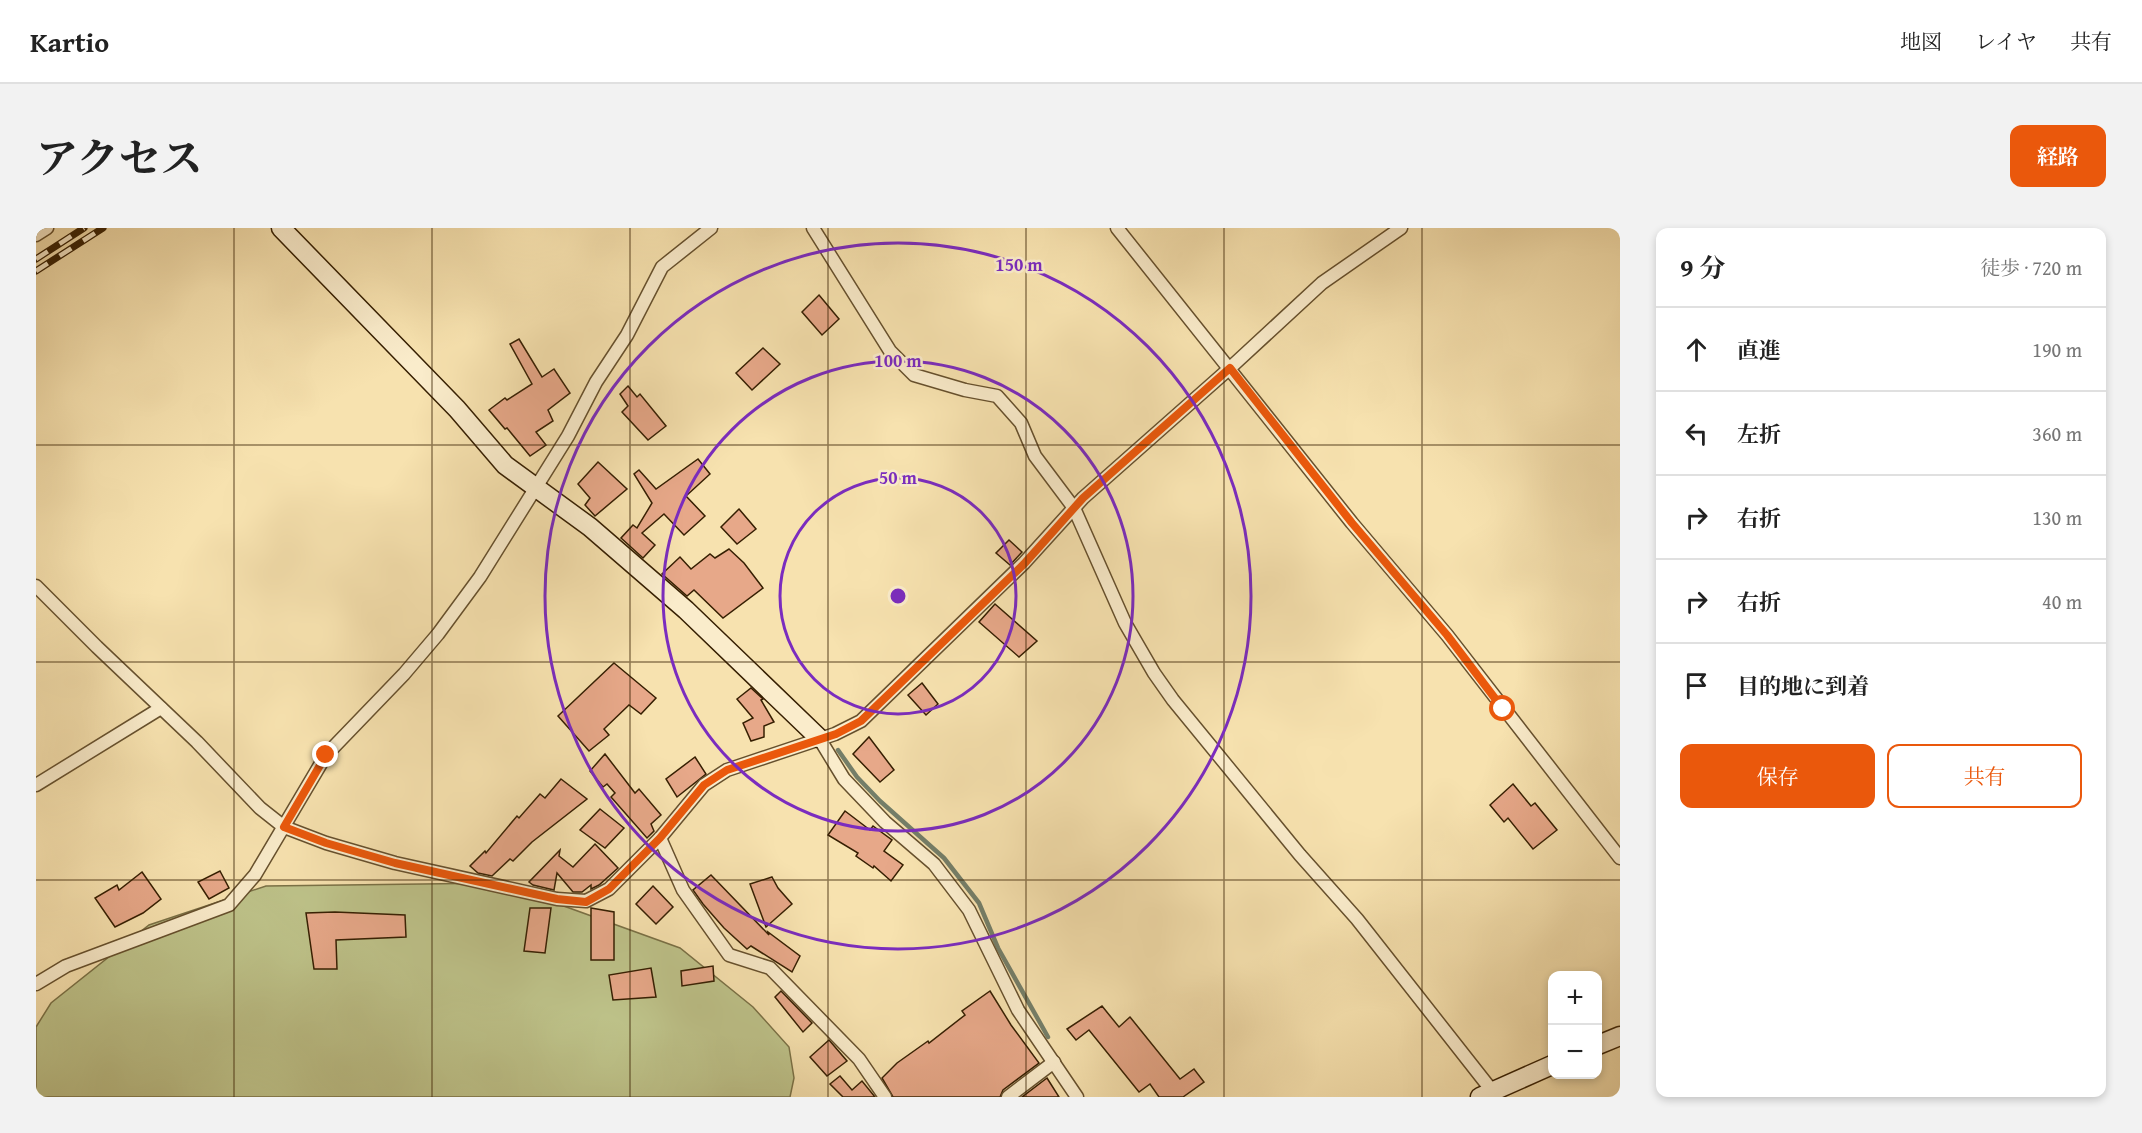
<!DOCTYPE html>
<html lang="ja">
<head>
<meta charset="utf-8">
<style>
	body { margin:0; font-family:"Gentium Book Plus","Noto Serif JP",serif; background:#f2f2f2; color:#222 }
	.controls { position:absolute; right:18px; bottom:18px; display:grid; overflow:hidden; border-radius:12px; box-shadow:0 3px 9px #0003 }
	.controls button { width:54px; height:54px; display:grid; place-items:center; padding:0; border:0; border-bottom:2px solid #e0e0e0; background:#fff; color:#222; font:30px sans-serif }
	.stop { position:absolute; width:18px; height:18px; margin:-14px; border:4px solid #ea580c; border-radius:50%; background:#fff }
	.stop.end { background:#ea580c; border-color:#fff; box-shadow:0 2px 6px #0008 }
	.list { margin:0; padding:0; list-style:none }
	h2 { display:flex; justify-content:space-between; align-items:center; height:78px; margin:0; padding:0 24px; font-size:26px }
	h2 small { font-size:20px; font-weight:400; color:#767676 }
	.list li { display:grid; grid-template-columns:39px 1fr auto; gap:18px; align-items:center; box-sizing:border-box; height:84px; padding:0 24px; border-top:2px solid #e0e0e0 }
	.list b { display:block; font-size:22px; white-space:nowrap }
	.list em { font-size:20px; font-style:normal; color:#767676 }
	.actions { display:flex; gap:12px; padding:18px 24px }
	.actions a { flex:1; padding:14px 0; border:2px solid #ea580c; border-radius:12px; text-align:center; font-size:21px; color:#ea580c }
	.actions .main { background:#ea580c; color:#fff }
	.icon { flex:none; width:33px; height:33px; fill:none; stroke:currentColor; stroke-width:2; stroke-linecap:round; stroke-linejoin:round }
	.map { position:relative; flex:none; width:1584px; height:869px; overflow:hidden; border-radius:12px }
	header { display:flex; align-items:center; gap:36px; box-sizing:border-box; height:84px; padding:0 30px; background:#fff; border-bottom:2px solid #e0e0e0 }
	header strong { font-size:28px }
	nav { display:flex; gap:33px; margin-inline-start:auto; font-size:21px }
	.intro { display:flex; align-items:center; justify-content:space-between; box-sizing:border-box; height:144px; padding:0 36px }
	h1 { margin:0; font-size:42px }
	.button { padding:15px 27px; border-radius:12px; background:#ea580c; color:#fff; font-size:21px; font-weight:700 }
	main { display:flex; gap:36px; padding:0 36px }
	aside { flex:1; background:#fff; border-radius:12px; box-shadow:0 3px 9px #0003 }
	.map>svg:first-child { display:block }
</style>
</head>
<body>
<header>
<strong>Kartio</strong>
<nav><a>地図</a><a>レイヤ</a><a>共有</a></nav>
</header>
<div class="intro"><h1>アクセス</h1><a class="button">経路</a></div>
<main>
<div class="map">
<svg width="1584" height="869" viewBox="0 0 1584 869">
	<rect width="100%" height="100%" fill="#f7e2af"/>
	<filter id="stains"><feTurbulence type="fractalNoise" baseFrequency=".00333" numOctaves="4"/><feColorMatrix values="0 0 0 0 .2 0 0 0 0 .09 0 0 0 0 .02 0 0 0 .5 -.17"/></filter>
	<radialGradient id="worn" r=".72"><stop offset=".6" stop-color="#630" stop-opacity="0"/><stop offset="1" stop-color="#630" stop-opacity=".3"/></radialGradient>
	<path fill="#bec38a" stroke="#7a7146" stroke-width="1.5" d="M 464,655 L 644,720 L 717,779 L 753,819 L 758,850 L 754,869 L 0,869 L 0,799 L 15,775 L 113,697 L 230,658 Z"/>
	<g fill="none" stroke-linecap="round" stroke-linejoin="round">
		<path stroke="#747e68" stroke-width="4.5" d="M 802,522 L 821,549 L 844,573 L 908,630 L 943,675 L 962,720 L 1012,809"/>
	</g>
	<g fill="#e7a889" stroke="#361f02" stroke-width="1.5">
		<path d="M 783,67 L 803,91 L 786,107 L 766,84 Z"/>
		<path d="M 483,111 L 506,149 L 518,141 L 534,165 L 512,182 L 517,193 L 500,204 L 510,217 L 494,228 L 471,200 L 469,201 L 453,182 L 469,170 L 471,172 L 496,156 L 474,116 Z"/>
		<path d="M 727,120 L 744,136 L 716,162 L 700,145 Z"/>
		<path d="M 592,158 L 601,169 L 604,166 L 630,198 L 612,212 L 586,184 L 592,178 L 584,166 Z"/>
		<path d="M 662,231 L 674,246 L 650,268 L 669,288 L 648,307 L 628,286 L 606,305 L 619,317 L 607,330 L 585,310 L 597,297 L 601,300 L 616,275 L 598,246 L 603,242 L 620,261 Z"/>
		<path d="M 562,234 L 591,261 L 559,288 L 549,277 L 554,270 L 542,256 Z"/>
		<path d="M 703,281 L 720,301 L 701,316 L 685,299 Z"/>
		<path d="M 973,312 L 986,324 L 974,337 L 960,325 Z"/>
		<path d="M 693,321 L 708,335 L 727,360 L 687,390 L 658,362 L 651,368 L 626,346 L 644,329 L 655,341 L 674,326 L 679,330 Z"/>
		<path d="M 959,376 L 1001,413 L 983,429 L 943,394 Z"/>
		<path d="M 578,435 L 620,470 L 605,486 L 593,477 L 568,501 L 573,507 L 553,523 L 522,488 Z"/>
		<path d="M 886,455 L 902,476 L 890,487 L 872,467 Z"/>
		<path d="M 715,460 L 727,471 L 725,472 L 738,494 L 728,498 L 728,509 L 715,513 L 707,495 L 717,490 L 701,471 Z"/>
		<path d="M 833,509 L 858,542 L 844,554 L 817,526 Z"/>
		<path d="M 569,526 L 599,565 L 603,561 L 625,587 L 615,596 L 618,603 L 611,610 L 575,569 L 579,565 L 571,556 L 567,559 L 554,543 Z"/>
		<path d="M 659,529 L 670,546 L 641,569 L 630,551 Z"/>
		<path d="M 525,551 L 551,571 L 496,614 L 477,633 L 474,631 L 456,648 L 442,645 L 434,638 L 449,623 L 450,625 L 481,588 L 483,590 L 504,566 L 509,570 Z"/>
		<path d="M 1477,556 L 1495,578 L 1499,575 L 1521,602 L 1497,621 L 1472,590 L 1468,594 L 1454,577 Z"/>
		<path d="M 564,581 L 588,600 L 569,620 L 544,602 Z"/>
		<path d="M 809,583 L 834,602 L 837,598 L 856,612 L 848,623 L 867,637 L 855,653 L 838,638 L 837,640 L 820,628 L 822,625 L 792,607 Z"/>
		<path d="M 559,616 L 582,640 L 563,657 L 555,661 L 555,657 L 546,664 L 537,664 L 521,645 L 518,662 L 497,657 L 493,654 L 524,622 L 523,628 L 537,639 Z"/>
		<path d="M 184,643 L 193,660 L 173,671 L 162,654 Z"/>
		<path d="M 106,644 L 125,671 L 107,685 L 79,699 L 59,670 L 81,657 L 83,662 Z"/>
		<path d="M 675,647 L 733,707 L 732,704 L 764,728 L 756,744 L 715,718 L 711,721 L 688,700 L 667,676 L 657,662 Z"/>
		<path d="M 736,649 L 742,660 L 756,676 L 730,699 L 714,656 Z"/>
		<path d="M 617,658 L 637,679 L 620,696 L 600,676 Z"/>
		<path d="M 494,680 L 515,680 L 509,725 L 488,723 Z"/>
		<path d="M 555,680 L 578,684 L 578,732 L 555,732 Z"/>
		<path d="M 299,684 L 369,687 L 370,709 L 300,712 L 301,741 L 278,741 L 270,685 Z"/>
		<path d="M 677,738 L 678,753 L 646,758 L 645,743 Z"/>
		<path d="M 615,740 L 620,769 L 577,772 L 573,747 Z"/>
		<path d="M 745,763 L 776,795 L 767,804 L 739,769 Z"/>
		<path d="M 954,763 L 975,797 L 1003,835 L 967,862 L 964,869 L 857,869 L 846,850 L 861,835 L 892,813 L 893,815 L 929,787 L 926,783 Z"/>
		<path d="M 1066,778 L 1083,799 L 1094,789 L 1144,851 L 1158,841 L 1168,854 L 1147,869 L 1123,869 L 1114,856 L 1103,864 L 1053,802 L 1040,812 L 1031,801 Z"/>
		<path d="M 793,812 L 811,833 L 791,848 L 774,829 Z"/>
		<path d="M 804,848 L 816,862 L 826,853 L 839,869 L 807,869 L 794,856 Z"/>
		<path d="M 1011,850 L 1023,869 L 986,869 Z"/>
	</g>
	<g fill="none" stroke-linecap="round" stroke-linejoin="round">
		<defs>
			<g id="street">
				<path d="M 777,0 L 854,123 L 878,147 L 929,162 L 961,168 L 985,195 L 999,228 L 1038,280 L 1089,395 L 1118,445 L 1137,472 L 1264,627 L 1321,691 L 1457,864"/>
				<path d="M 1081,0 L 1316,295 L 1411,407 L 1584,630"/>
				<path d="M 0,7 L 11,0"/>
				<path d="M 0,358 L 61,419 L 161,514 L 224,580 L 248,599 L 290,615 L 359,635 L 521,671 L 550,673 L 573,661 L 624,610 L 668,557 L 691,542 L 799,506 L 825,493 L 988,335 L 1047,270 L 1194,140 L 1286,55 L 1365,0"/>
				<path d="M 783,510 L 808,551 L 849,594 L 898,636 L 933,682 L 982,782 L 1041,869"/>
				<path d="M 0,557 L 125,480"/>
				<path d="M 624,610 L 647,662 L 693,727 L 734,740 L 823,831 L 849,869"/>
				<path d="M 0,756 L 30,738 L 193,677 L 219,647 L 290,527 L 368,446 L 402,406 L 444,349 L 532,208 L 560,154 L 591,107 L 626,39 L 675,0"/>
				<path d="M 972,869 L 1018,834"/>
			</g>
			<g id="secondary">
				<path d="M 245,0 L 421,181 L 469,237 L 554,299 L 650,382 L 783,510"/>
				<path d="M 1562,817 L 1584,808"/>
				<path d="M 1444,869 L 1516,837"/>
			</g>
		</defs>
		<use href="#street" stroke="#66502d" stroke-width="15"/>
		<use href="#secondary" stroke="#361f02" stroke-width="21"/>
		<use href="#street" stroke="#faeccb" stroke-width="12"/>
		<use href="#secondary" stroke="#faeccb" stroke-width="18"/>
		<defs>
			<g id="rail">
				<path d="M 0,31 L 48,0"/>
				<path d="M 0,43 L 67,0"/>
			</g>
		</defs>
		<use href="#rail" stroke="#361f02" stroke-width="7"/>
		<use href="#rail" stroke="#faeccb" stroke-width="4.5" stroke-dasharray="14" stroke-linecap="butt"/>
	</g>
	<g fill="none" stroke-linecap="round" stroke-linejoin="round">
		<path stroke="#ea580c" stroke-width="8" d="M 290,527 L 248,599 L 290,615 L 359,635 L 521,671 L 550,674 L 573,661 L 624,610 L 668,557 L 691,542 L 800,506 L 825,493 L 988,336 L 1047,270 L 1194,140 L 1316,295 L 1411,407 L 1467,481"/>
	</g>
	<path fill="none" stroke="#361f02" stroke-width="1.5" stroke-opacity="0.55" d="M 198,0 L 198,869M 396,0 L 396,869M 594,0 L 594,869M 792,0 L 792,869M 990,0 L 990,869M 1188,0 L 1188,869M 1386,0 L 1386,869M 0,217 L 1584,217M 0,434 L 1584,434M 0,652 L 1584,652"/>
	<g fill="none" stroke="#7b2cbf" stroke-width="3">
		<circle cx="862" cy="368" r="118"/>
		<circle cx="862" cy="368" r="235"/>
		<circle cx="862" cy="368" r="353"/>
	</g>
	<circle cx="862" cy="368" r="9" fill="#7b2cbf" stroke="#faeccb" stroke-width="3"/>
	<g font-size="18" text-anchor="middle" font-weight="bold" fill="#7b2cbf" stroke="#faeccb" stroke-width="5" stroke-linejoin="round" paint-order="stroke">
		<text x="983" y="43">150 m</text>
		<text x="862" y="139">100 m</text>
		<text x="862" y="256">50 m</text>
	</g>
	<rect width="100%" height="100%" filter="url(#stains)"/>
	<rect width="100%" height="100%" fill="url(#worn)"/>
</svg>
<div class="controls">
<button>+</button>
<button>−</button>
</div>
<div class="stop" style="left:1467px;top:481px"></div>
<div class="stop end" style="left:290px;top:527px"></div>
</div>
<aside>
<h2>9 分<small>徒歩 · 720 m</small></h2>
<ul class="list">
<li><svg class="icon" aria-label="ahead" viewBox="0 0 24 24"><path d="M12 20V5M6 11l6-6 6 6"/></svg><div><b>直進</b></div><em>190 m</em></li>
<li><svg class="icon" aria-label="left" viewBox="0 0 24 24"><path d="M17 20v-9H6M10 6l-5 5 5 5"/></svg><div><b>左折</b></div><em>360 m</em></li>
<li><svg class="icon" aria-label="right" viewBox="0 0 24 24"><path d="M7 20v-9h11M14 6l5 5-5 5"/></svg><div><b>右折</b></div><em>130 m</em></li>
<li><svg class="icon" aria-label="right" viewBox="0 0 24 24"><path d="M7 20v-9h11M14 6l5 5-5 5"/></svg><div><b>右折</b></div><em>40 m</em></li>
<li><svg class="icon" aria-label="arrive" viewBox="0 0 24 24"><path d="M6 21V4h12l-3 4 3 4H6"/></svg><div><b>目的地に到着</b></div></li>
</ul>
<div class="actions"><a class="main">保存</a><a>共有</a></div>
</aside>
</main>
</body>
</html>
